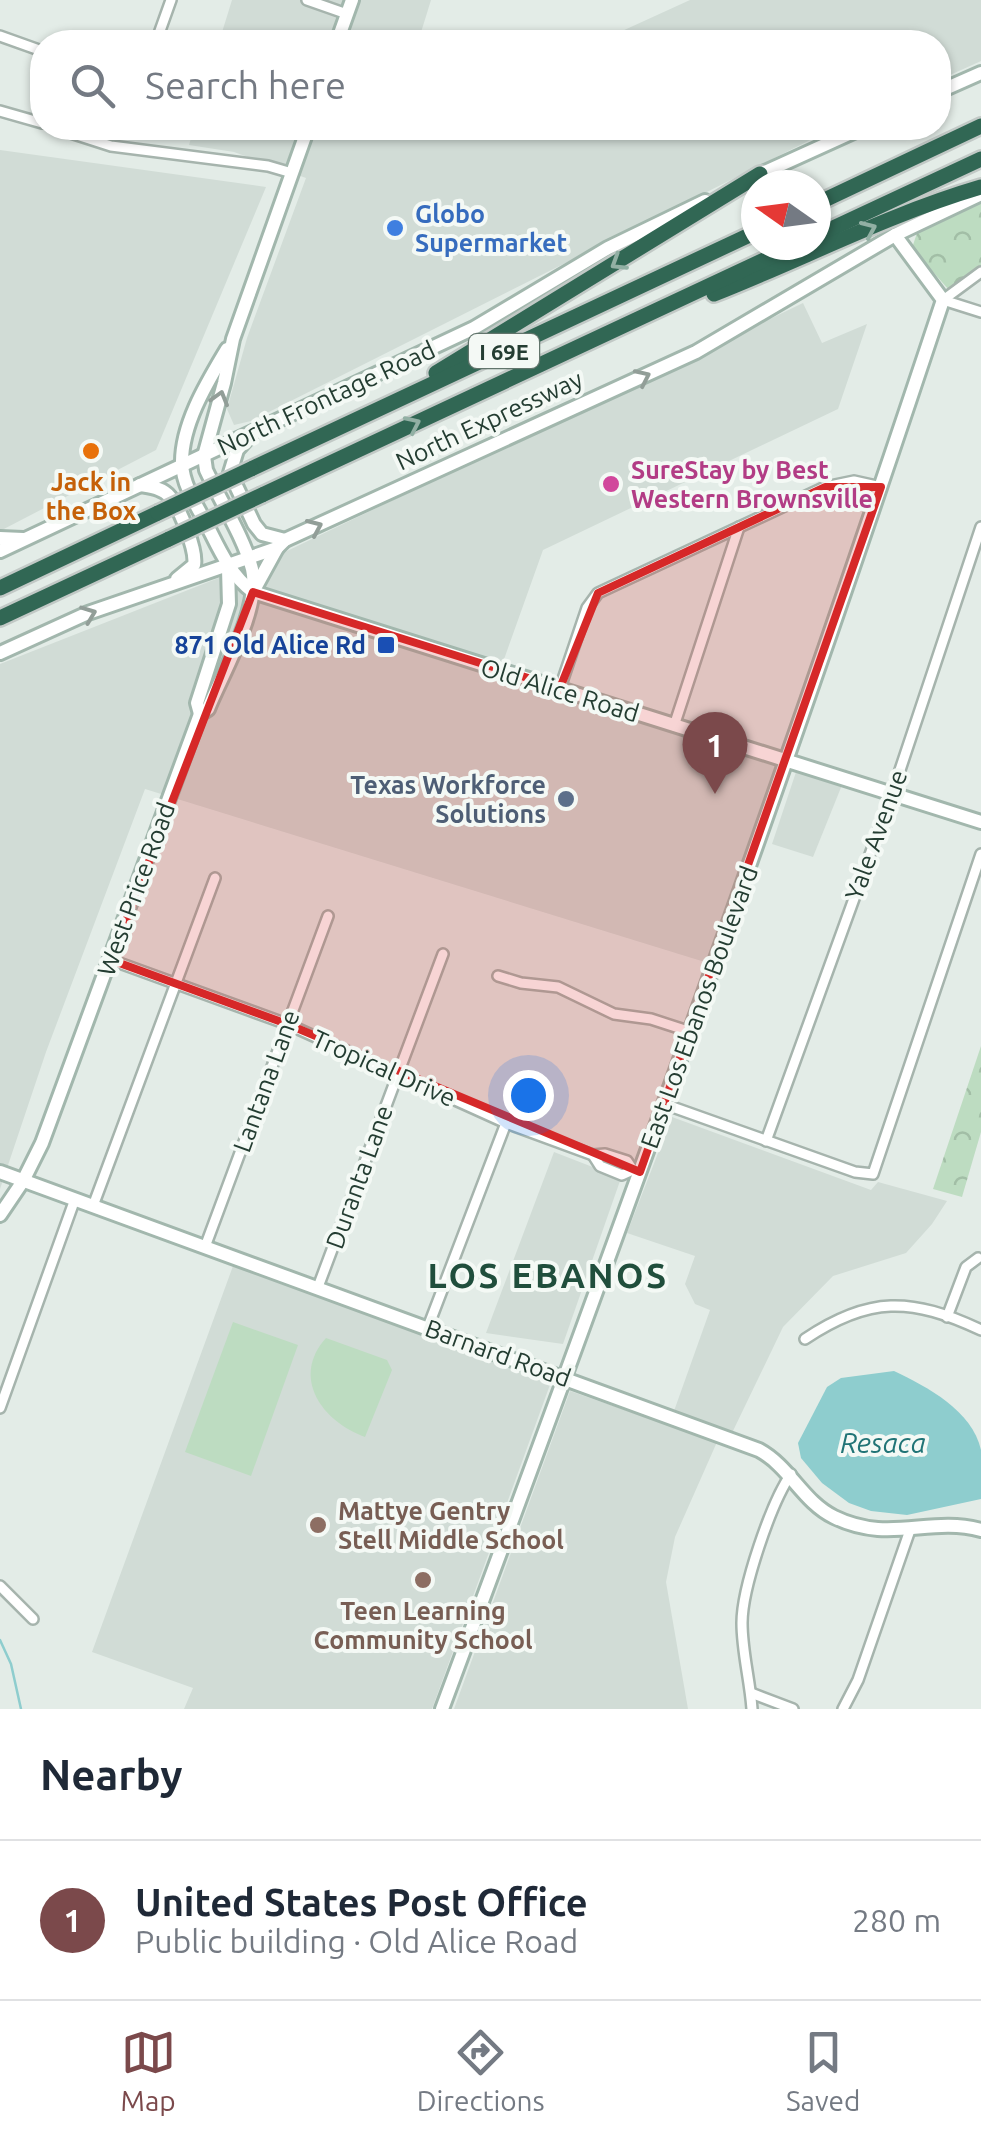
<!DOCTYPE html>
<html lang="en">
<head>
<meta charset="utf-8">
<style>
	body { margin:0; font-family:Ubuntu,sans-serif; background:#f6f6f7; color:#1f2937 }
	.compass { position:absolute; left:741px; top:170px; width:90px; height:90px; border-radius:50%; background:#fff; box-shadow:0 2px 8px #0004; rotate:284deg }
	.you { position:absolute; left:528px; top:1095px; width:35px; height:35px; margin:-25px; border:8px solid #fff; border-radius:50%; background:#1a73e8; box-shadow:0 0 0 15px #1a73e833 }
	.badge { display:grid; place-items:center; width:65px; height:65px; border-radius:50%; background:#7b494b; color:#fff; font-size:32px; font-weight:700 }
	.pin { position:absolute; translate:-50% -82px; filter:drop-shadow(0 2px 5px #0008) }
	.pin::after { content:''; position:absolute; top:52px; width:35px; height:30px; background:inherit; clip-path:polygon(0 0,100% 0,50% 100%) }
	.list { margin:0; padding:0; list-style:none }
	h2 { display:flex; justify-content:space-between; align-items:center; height:130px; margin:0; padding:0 40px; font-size:42px }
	h2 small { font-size:32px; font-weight:400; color:#747a83 }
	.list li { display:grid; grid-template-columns:65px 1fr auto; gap:30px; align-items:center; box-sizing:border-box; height:160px; padding:0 40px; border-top:2px solid #e0e1e3 }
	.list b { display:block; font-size:38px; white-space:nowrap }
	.list p { margin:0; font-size:32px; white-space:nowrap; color:#747a83 }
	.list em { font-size:32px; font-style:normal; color:#747a83 }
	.icon { flex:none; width:55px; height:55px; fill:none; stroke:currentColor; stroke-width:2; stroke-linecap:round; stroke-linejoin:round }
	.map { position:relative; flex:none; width:981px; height:1709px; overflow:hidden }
	.search { position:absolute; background:#fff; box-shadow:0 2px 8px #0004; left:30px; right:30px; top:30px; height:110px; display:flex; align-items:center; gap:25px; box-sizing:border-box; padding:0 35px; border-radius:40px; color:#747a83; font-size:38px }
	.sheet { height:290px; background:#fff }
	nav { display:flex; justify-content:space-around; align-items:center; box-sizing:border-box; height:140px; border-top:2px solid #e0e1e3; background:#fff; font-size:28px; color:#747a83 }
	nav a { display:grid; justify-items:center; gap:5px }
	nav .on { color:#7b494b }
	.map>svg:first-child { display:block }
</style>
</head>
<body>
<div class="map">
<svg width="981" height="1709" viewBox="0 0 981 1709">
	<defs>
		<pattern id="forest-crowns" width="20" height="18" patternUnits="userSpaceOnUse" patternTransform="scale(2.5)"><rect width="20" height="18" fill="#bddcc1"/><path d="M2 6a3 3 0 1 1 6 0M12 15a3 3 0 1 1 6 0" fill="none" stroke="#a2bea6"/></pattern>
	</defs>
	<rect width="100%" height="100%" fill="#e3ece7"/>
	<g fill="#d1dcd6">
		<path d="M 232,0 L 431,0 L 418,42 L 219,42 Z"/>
		<path d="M 690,0 L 981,0 L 981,61 L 939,80 L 938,42 L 598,42 Z"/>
		<path d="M 194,128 L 393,128 L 391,138 L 414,128 L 834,128 L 251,421 L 234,425 L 227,409 L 247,338 L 306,178 L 234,152 L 189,145 Z"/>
		<path d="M 0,150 L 266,187 L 156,450 L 0,531 Z"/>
		<path d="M 803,303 L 822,343 L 867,324 L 838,409 L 543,550 L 498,676 L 778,765 L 708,963 L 145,789 L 46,1052 L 0,1189 L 0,664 L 287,551 Z"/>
		<path d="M 797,769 L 842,785 L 813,857 L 772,844 Z"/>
		<path d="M 672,1117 L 871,1190 L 878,1182 L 947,1201 L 932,1224 L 906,1253 L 833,1276 L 783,1327 L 732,1433 L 674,1411 L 710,1310 L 695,1304 L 685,1284 L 695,1256 L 627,1233 Z"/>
		<path d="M 554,1152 L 621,1178 L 563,1344 L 486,1333 Z"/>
		<path d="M 233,1266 L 551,1382 L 432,1709 L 184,1709 L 193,1688 L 92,1652 Z"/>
		<path d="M 570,1391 L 717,1442 L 675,1537 L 666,1582 L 688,1709 L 454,1709 Z"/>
	</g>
	<g fill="url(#forest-crowns)">
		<path d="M 981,201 L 981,266 L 949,290 L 912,248 L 918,230 Z"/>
		<path d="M 981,1046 L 981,1132 L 962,1197 L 933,1189 Z"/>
	</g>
	<g fill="#bddcc1">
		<path d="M 233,1322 L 298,1345 L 251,1476 L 185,1452 Z"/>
		<path d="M 326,1338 L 387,1360 L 392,1370 L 365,1437 C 323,1422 290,1378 326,1338 Z"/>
	</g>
	<path fill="#8ecdce" d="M 894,1371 C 927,1387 972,1410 981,1450 C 981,1465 981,1484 981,1499 L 907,1515 L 871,1511 L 849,1503 L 822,1483 L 801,1458 L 798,1443 L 827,1387 L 841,1378 Z"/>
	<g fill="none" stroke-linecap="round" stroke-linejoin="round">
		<path stroke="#8ecdce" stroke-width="2.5" d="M 0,1640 L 11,1664 L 21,1709"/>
		<defs>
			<g id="street">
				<path d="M 307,0 L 347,14"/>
				<path d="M 0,36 L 42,51"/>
				<path d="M 156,42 L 171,0"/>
				<path d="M 0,111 L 42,123"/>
				<path d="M 55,128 L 111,146 L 268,166 L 292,173"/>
				<path d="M 943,300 L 981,272"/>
				<path d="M 943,300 L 981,312"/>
				<path d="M 560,688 L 587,608 L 598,593 L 825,487 L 854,481 L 881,487"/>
				<path d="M 674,726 L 739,527"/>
				<path d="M 111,960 L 287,1024 L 506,1123 L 593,1155 L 605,1154 L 627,1161 L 633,1170 L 640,1172"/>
				<path d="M 498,976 L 521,983 L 558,987 L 614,1014 L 651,1019 L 691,1032"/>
				<path d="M 664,1104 L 855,1172 L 873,1174 L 981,854"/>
				<path d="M 766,1141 L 892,794 L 981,527"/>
				<path d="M 593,1155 L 600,1166 L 622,1175 L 633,1170"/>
				<path d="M 93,1206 L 215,878"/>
				<path d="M 205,1247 L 328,916"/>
				<path d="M 318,1287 L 443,954"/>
				<path d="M 947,1317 L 966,1267 L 978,1258"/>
				<path d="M 428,1327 L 506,1123"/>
				<path d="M 805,1339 C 869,1296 911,1297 981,1330"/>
				<path d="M 0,1408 L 75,1199"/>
				<path d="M 0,1586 L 33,1619"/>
				<path d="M 751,1693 L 793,1709"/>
				<path d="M 752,1709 C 750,1680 742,1652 742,1623 C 742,1588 771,1503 791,1474"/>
				<path d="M 843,1709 L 858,1680 L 910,1530"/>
			</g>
			<g id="secondary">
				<path d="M 337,42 L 352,0"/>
				<path d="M 938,92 L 981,73"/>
				<path d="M 754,177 L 862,128"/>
				<path d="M 227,349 C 208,381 181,424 182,464 C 183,487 199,509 209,529 C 221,553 231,575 253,592 L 981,822"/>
				<path d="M 247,439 L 237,450 L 230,473 L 254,524 L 262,534 L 285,540"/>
				<path d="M 140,485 C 151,487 163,488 170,497 C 180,508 197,551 194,565 L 177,579"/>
				<path d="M 0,538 L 23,539"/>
				<path d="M 0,551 L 474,328 L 608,248 L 705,201"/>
				<path d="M 254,590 L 277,548"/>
				<path d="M 0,653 L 88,613 L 277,548 L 285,540 L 696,352 L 895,235 L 981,194"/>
				<path d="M 200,714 L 197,703 L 229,604 L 228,569"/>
				<path d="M 0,1172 L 759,1450 C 790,1467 803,1502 834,1517 C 889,1544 929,1516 981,1530"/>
				<path d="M 0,1215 L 23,1181 L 42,1143 L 200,714 L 208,709 C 223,672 261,608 252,569 C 244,538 220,500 206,470 L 204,456 L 224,383 L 233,339 L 308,128"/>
				<path d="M 442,1709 C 616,1242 786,774 943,300 L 895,235"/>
			</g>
			<g id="highway">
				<path d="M 816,204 L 981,126"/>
				<path d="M 816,236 L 981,159"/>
				<path d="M 714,294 C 803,259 889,214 981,187"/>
				<path d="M 436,373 L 760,174"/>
				<path d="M 251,469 L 756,232"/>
				<path d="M 262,495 L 796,245"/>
				<path d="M 0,588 L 158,513"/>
				<path d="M 0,618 L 169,539"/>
			</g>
		</defs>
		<use href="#street" stroke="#a6b4ad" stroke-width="14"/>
		<use href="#secondary" stroke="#a2b7ad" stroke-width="18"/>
		<use href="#highway" stroke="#c2c9c6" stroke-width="20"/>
		<use href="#street" stroke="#fff" stroke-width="9"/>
		<use href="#secondary" stroke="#fff" stroke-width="12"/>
		<use href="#highway" stroke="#316754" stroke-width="15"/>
		<defs>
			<g id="highway-bridge">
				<path d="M 158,513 L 251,469"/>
				<path d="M 169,539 L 262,495"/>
			</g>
		</defs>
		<use href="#highway-bridge" stroke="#c2c9c6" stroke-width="20" stroke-linecap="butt"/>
		<use href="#highway-bridge" stroke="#316754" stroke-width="15"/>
	</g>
	<defs><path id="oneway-chevron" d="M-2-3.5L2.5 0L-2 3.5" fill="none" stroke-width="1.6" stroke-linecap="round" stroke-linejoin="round" transform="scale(2.5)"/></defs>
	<g stroke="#92b0a4">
		<use href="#oneway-chevron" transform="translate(869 229) rotate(-24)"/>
		<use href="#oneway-chevron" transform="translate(618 263) rotate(148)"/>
		<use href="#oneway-chevron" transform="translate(413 424) rotate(-25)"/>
	</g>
	<g stroke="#929e98">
		<use href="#oneway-chevron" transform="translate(643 377) rotate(-25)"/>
		<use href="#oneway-chevron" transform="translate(220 398) rotate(-74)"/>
		<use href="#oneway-chevron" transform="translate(315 527) rotate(-24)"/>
		<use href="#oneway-chevron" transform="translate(89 614) rotate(-21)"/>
	</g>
	<path fill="#d62828" fill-opacity="0.2" stroke="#d62828" stroke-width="8" stroke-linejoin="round" d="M 825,487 L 881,487 L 640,1172 L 287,1024 L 111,960 L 253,592 L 560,688 L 598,593 Z"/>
	<circle fill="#3f7fe0" stroke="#f4f9f5" stroke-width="4" cx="395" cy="228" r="10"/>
	<circle fill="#e8710a" stroke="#f4f9f5" stroke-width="4" cx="91" cy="451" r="10"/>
	<circle fill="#d1479c" stroke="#f4f9f5" stroke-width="4" cx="611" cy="484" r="10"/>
	<rect fill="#1a4fb4" stroke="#f4f9f5" stroke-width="4" x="376" y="635" width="20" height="20" rx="5"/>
	<circle fill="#5c6f8a" stroke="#f4f9f5" stroke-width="4" cx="566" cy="799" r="10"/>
	<g fill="#8d6e63" stroke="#f4f9f5" stroke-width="4">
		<circle cx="318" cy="1525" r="10"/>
		<circle cx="423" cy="1580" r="10"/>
	</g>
	<g text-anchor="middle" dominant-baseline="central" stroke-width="8" stroke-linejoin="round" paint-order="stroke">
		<rect fill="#f4f9f5" stroke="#62756c" stroke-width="2.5" x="469" y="334" width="70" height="34" rx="8"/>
		<g font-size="22" font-weight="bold" fill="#243d32">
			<text x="504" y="351">I 69E</text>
		</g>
		<g font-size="25" font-weight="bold" fill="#366cbe" stroke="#f4f9f5" text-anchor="start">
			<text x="415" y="214">Globo<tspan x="415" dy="29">Supermarket</tspan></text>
		</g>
		<g font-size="25" fill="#243d32" stroke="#f4f9f5">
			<text transform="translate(326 398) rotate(-25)">North Frontage Road</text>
			<text transform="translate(489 420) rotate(-25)">North Expressway</text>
			<text transform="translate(560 690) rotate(17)">Old Alice Road</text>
			<text transform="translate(876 835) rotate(-70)">Yale Avenue</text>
			<text transform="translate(136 889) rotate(-70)">West Price Road</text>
			<text transform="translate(699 1007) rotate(-70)">East Los Ebanos Boulevard</text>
			<text transform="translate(384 1068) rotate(24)">Tropical Drive</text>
			<text transform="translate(266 1081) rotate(-70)">Lantana Lane</text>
			<text transform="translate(359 1177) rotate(-70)">Duranta Lane</text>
			<text transform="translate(498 1353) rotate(20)">Barnard Road</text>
		</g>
		<g font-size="25" font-weight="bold" fill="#b23c85" stroke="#f4f9f5" text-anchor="start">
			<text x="631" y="470">SureStay by Best<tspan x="631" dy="29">Western Brownsville</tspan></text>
		</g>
		<g font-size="25" font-weight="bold" fill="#c56008" stroke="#f4f9f5">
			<text x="91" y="482">Jack in<tspan x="91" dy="29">the Box</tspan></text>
		</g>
		<g font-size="25" font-weight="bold" fill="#164399" stroke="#f4f9f5" text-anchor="end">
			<text x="366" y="645">871 Old Alice Rd</text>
		</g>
		<g font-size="25" font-weight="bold" fill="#4e5e75" stroke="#f4f9f5" text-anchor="end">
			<text x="546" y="785">Texas Workforce<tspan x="546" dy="29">Solutions</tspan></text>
		</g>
		<g font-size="25" font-weight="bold" fill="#785e54" stroke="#f4f9f5" text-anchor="start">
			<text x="338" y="1511">Mattye Gentry<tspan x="338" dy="29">Stell Middle School</tspan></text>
			<text x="423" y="1611" text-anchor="middle">Teen Learning<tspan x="423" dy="29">Community School</tspan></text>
		</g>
		<g font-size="28" font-style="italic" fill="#217476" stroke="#f4f9f5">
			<text x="883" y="1442">Resaca</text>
		</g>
		<g font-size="35" font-weight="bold" letter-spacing="2.5" fill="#204e3c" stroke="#f4f9f5">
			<text x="548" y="1275">LOS EBANOS</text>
		</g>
	</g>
</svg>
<svg class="compass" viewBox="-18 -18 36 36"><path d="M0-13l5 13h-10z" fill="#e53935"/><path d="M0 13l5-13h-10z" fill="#747a83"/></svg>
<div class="you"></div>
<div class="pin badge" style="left:715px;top:794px">1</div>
<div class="search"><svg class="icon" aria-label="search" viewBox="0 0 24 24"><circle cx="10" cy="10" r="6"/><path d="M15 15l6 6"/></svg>Search here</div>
</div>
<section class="sheet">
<h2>Nearby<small></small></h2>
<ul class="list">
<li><span class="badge">1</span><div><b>United States Post Office</b><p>Public building · Old Alice Road</p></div><em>280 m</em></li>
</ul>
</section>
<nav>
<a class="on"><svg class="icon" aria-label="map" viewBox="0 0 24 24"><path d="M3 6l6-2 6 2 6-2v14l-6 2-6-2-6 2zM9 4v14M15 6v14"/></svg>Map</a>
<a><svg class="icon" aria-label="directions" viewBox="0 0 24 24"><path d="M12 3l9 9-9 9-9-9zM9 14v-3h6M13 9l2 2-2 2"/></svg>Directions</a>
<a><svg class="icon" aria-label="saved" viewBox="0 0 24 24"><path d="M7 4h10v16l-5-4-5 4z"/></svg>Saved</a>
</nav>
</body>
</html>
